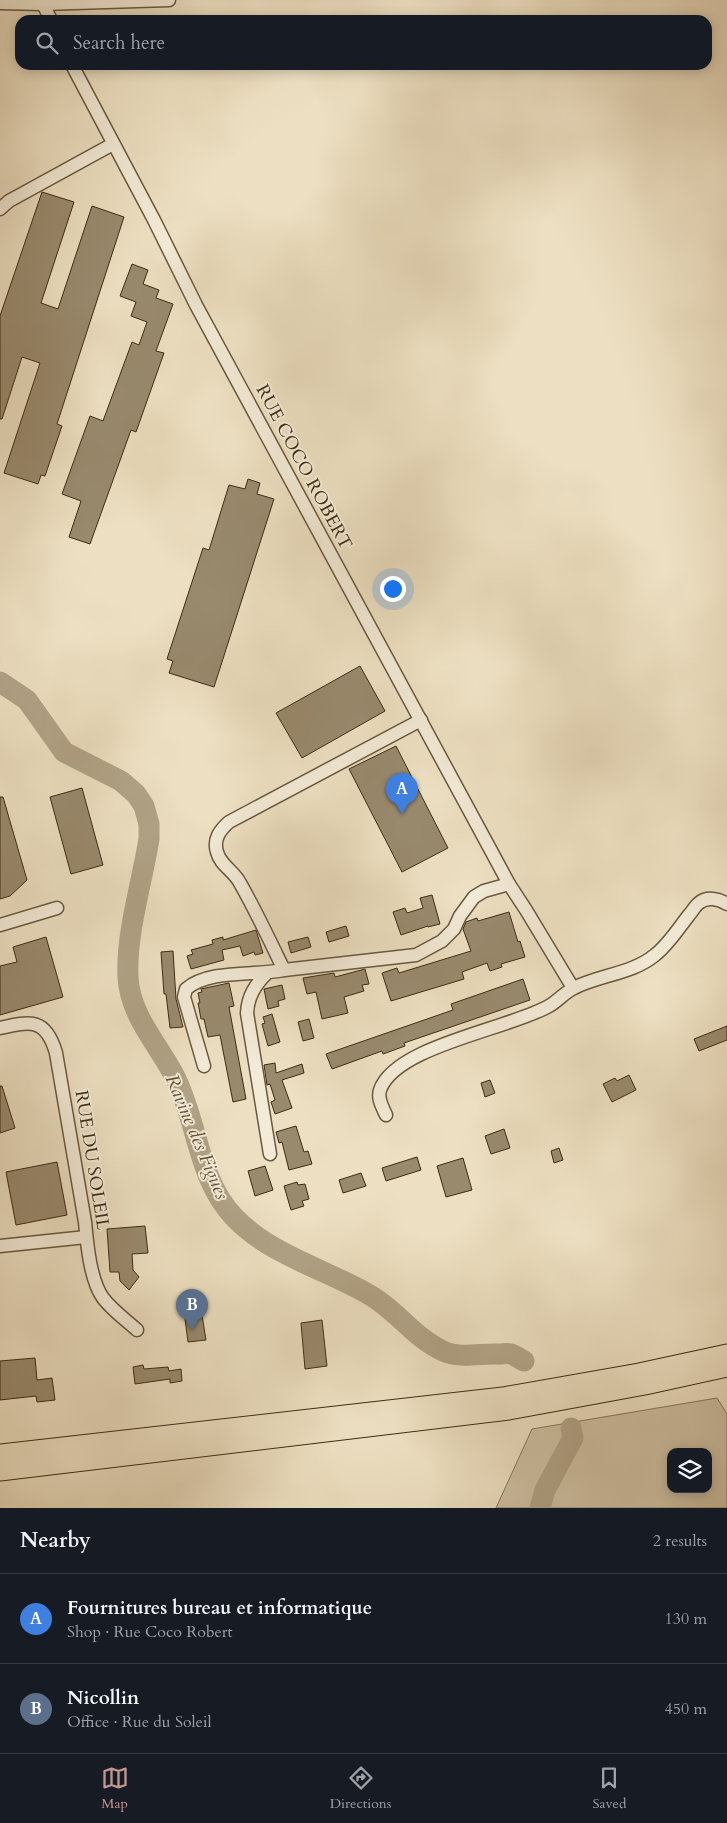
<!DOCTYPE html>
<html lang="en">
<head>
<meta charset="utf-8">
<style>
	body { margin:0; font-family:Cardo,serif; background:#242831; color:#f1f3f6 }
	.controls { position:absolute; right:15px; bottom:15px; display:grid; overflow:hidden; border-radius:10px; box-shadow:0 2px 12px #0003 }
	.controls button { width:45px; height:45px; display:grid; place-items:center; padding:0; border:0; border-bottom:1px solid #363941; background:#171b24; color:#f1f3f6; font:25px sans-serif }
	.you { position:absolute; left:392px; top:588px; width:18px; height:18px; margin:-12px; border:4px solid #fff; border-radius:50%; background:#1a73e8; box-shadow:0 0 0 8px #1a73e833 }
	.badge { display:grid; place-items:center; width:32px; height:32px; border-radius:50%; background:#c59692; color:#fff; font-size:16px; font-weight:700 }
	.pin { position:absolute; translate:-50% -41px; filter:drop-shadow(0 1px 2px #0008) }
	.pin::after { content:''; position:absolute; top:26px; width:18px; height:15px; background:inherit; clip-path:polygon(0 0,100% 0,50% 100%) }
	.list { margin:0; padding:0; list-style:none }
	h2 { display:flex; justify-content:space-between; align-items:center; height:65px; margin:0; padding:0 20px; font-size:21px }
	h2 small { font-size:16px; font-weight:400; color:#9ea1a6 }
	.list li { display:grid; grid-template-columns:32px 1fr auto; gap:15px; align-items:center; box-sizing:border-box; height:90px; padding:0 20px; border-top:1px solid #363941 }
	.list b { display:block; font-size:19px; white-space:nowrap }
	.list p { margin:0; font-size:16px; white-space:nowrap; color:#9ea1a6 }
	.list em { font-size:16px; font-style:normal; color:#9ea1a6 }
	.icon { flex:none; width:28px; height:28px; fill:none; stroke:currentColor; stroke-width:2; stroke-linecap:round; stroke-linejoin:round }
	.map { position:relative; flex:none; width:727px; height:1508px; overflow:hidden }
	.search { position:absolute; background:#171b24; box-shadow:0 2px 12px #0003; left:15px; right:15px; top:15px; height:55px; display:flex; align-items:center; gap:12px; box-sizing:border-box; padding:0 18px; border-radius:15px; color:#9ea1a6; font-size:19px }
	.sheet { height:245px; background:#171b24 }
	nav { display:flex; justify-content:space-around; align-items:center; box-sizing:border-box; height:70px; border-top:1px solid #363941; background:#171b24; font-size:14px; color:#9ea1a6 }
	nav a { display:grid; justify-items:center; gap:2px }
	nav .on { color:#c59692 }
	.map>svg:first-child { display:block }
</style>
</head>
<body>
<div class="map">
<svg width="727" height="1508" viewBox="0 0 727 1508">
	<rect width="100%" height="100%" fill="#ede0c2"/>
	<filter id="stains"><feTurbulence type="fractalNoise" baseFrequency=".004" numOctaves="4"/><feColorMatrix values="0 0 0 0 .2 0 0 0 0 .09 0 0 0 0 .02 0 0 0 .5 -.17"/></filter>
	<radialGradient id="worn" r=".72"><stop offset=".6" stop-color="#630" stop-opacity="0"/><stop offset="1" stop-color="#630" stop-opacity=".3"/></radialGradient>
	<path fill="#cfc1a4" stroke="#86765c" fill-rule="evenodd" d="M 717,1398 L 727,1414 L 727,1508 L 496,1508 L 532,1429 ZM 671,1452 L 708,1452 L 708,1489 L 671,1489 Z"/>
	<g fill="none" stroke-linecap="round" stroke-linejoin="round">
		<g stroke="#b1a387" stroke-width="21">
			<path d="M 0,682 L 27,700 L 64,752 L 121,781 L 136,794 L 144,806 L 149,824 L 149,839 C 142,883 126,933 128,977 C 130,1017 160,1046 176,1079 C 198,1124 198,1179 234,1217 C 270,1255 325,1269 368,1294 C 396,1309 414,1338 443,1351 C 460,1359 481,1353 499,1354 C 503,1354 507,1353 511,1354 C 515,1355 520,1359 524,1361"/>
			<path d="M 540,1508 L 545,1490 L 573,1438 L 571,1428"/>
		</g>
	</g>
	<g fill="#998a6e" stroke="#3d2c14">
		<path d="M 42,192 L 74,202 L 41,303 L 58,309 L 92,206 L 124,217 L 57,424 L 62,426 L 45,476 L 41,475 L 38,484 L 4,473 L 40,363 L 22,357 L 2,419 L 0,419 L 0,316 Z"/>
		<path d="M 132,264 L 148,270 L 143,284 L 159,290 L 156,298 L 173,304 L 156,351 L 164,353 L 136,432 L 131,430 L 90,544 L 69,537 L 81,501 L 62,494 L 90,416 L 103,421 L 132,342 L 139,345 L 147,322 L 131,316 L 136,302 L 120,296 Z"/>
		<path d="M 248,479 L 260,483 L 257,494 L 274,499 L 214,687 L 169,673 L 173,661 L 167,659 L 203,548 L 209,550 L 229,485 L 245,489 Z"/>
		<path d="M 360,666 L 385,711 L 302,758 L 276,713 Z"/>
		<path d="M 396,746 L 448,848 L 402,872 L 349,769 Z"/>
		<path d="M 82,788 L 103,865 L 71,874 L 50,797 Z"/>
		<path d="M 0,797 L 3,797 L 27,880 L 10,896 L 0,899 Z"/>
		<path d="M 432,895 L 440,924 L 428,927 L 428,926 L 401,935 L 393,912 L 405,908 L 407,913 L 423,908 L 420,898 Z"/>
		<path d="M 509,912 L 518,942 L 520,941 L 525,957 L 501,964 L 502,967 L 490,971 L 487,963 L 462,972 L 464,979 L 391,1001 L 382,973 L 397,968 L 399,973 L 471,951 L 463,929 L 466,922 L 477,918 L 478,921 Z"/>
		<path d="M 346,926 L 349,936 L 329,942 L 326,932 Z"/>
		<path d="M 256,930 L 263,953 L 255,955 L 254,952 L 243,956 L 240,946 L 222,950 L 224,960 L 191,969 L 187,956 L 193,954 L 191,950 L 213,944 L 212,940 L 223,937 L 223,940 Z"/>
		<path d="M 46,937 L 63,997 L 0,1015 L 0,966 L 17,962 L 13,947 Z"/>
		<path d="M 308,937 L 311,947 L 291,953 L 288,942 Z"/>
		<path d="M 173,951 L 176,999 L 183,1027 L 170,1028 L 166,994 L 164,994 L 161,952 Z"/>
		<path d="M 365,969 L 369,984 L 362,985 L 364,991 L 344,997 L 348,1013 L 322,1019 L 316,992 L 307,994 L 303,978 L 334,973 L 335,977 Z"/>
		<path d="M 523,979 L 530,1000 L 404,1043 L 405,1046 L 383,1054 L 382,1051 L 332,1069 L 326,1054 L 453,1010 L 451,1004 Z"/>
		<path d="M 229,983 L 234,1006 L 229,1007 L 246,1099 L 233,1102 L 220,1035 L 208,1037 L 204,1019 L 201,1019 L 198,1003 L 200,1003 L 198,993 L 202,992 L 201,989 Z"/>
		<path d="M 282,985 L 285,999 L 278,1001 L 279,1006 L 268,1009 L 264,989 Z"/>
		<path d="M 272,1014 L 280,1042 L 268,1046 L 262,1024 L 265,1023 L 263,1017 Z"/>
		<path d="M 309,1019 L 314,1038 L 303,1041 L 298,1022 Z"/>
		<path d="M 727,1026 L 727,1040 L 699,1051 L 694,1039 Z"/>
		<path d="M 275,1063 L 276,1073 L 302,1064 L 304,1073 L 282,1080 L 292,1108 L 275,1114 L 271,1102 L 275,1100 L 270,1084 L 267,1085 L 264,1065 Z"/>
		<path d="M 629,1075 L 636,1090 L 612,1102 L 603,1084 L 615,1078 L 617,1081 Z"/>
		<path d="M 490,1080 L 495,1093 L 485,1097 L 481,1083 Z"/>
		<path d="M 0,1086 L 2,1086 L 15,1128 L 0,1133 Z"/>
		<path d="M 296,1126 L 304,1152 L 308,1151 L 312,1164 L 289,1170 L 282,1142 L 279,1143 L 276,1132 Z"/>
		<path d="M 504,1129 L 510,1148 L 491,1154 L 485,1136 Z"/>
		<path d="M 559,1148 L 563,1160 L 554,1163 L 551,1151 Z"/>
		<path d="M 417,1157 L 421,1170 L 386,1181 L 382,1168 Z"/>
		<path d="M 463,1158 L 472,1190 L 446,1197 L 437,1166 Z"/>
		<path d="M 57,1162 L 67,1215 L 16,1225 L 6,1172 Z"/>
		<path d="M 265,1166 L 273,1190 L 255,1196 L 248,1171 Z"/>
		<path d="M 361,1173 L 366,1186 L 343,1193 L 339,1180 Z"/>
		<path d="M 297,1182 L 298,1185 L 305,1184 L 309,1199 L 302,1201 L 304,1206 L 291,1210 L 284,1186 Z"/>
		<path d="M 145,1226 L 148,1253 L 132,1254 L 133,1270 L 139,1277 L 129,1290 L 120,1281 L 119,1272 L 110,1272 L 107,1229 Z"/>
		<path d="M 201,1309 L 206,1340 L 188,1342 L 184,1311 Z"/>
		<path d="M 322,1320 L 327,1366 L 305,1369 L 301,1323 Z"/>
		<path d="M 35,1358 L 37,1380 L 52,1378 L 55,1400 L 37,1402 L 36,1396 L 0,1400 L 0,1361 Z"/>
		<path d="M 143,1365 L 144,1369 L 168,1367 L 169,1371 L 181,1369 L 182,1381 L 170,1383 L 170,1379 L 135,1384 L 133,1367 Z"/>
	</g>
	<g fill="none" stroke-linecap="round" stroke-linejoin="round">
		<defs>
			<g id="minor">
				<path d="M 0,3 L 43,4 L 169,0"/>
				<path d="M 43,4 L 51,20"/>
				<path d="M 72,65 L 154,220 L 196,305 L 509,884 L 526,910 L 573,988"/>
				<path d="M 0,209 L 9,201 L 113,144"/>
				<path d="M 0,925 L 57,908"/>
				<path d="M 284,970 C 270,941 256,911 240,883 C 234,871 220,865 217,852 C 213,839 220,830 229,822 L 421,720"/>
				<path d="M 267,973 C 255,985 248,996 247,1013 L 270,1154"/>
				<path d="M 0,1028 C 31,1021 46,1018 56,1053 L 85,1222 C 87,1243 90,1280 103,1298 C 112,1310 126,1320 137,1330"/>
				<path d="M 204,1066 L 184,997 L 186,989 C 210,969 254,976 284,970 L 416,955 L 442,941 L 454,929 L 460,916 L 474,897 L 484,891 L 509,884"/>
				<path d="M 386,1115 C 383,1108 377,1099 380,1090 C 395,1046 509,1029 549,1006 C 558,1001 565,992 574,988 C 599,975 632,974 655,955 C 668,945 678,929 689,915 C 692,912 695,906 699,903 C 707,896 719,899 727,904"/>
				<path d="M 0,1246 L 86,1237"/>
			</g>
			<g id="highway">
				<path d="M 0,1454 L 503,1397 L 639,1373 L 727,1354"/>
				<path d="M 0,1471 L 509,1410 L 645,1385 L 727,1367"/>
			</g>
		</defs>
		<use href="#minor" stroke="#695940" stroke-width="15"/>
		<use href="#highway" stroke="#3d2c14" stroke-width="21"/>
		<use href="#minor" stroke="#f3ebd7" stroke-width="12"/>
		<use href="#highway" stroke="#ede0c2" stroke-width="19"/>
	</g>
	<g text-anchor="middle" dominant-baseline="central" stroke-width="4" stroke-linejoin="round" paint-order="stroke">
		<g font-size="18" fill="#3d2c14" stroke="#f3ebd7">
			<text transform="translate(304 467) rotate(62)">RUE COCO ROBERT</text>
			<text transform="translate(92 1160) rotate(81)">RUE DU SOLEIL</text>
		</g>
		<g font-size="19" font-style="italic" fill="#605036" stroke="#f3ebd7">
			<text transform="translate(197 1137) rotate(67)">Ravine des Figues</text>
		</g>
	</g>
	<rect width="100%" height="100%" filter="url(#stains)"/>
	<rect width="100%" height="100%" fill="url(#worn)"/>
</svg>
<div class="controls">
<button><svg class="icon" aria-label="layers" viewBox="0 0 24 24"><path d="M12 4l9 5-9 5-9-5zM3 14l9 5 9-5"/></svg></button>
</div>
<div class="you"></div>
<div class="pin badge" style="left:402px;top:814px;background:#3f7fe0">A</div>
<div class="pin badge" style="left:192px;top:1330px;background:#5c6f8a">B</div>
<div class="search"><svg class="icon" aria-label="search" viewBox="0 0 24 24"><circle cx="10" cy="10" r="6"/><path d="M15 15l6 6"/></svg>Search here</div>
</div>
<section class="sheet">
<h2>Nearby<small>2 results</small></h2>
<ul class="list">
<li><span class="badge" style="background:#3f7fe0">A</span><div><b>Fournitures bureau et informatique</b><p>Shop · Rue Coco Robert</p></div><em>130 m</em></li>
<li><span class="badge" style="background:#5c6f8a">B</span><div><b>Nicollin</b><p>Office · Rue du Soleil</p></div><em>450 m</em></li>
</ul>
</section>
<nav>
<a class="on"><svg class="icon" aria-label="map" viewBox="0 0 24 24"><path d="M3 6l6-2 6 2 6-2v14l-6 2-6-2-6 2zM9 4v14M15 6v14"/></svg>Map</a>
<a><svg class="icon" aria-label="directions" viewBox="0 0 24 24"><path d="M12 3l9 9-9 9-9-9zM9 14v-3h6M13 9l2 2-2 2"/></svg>Directions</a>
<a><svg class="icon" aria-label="saved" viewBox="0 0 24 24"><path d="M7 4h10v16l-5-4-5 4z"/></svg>Saved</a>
</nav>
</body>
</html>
